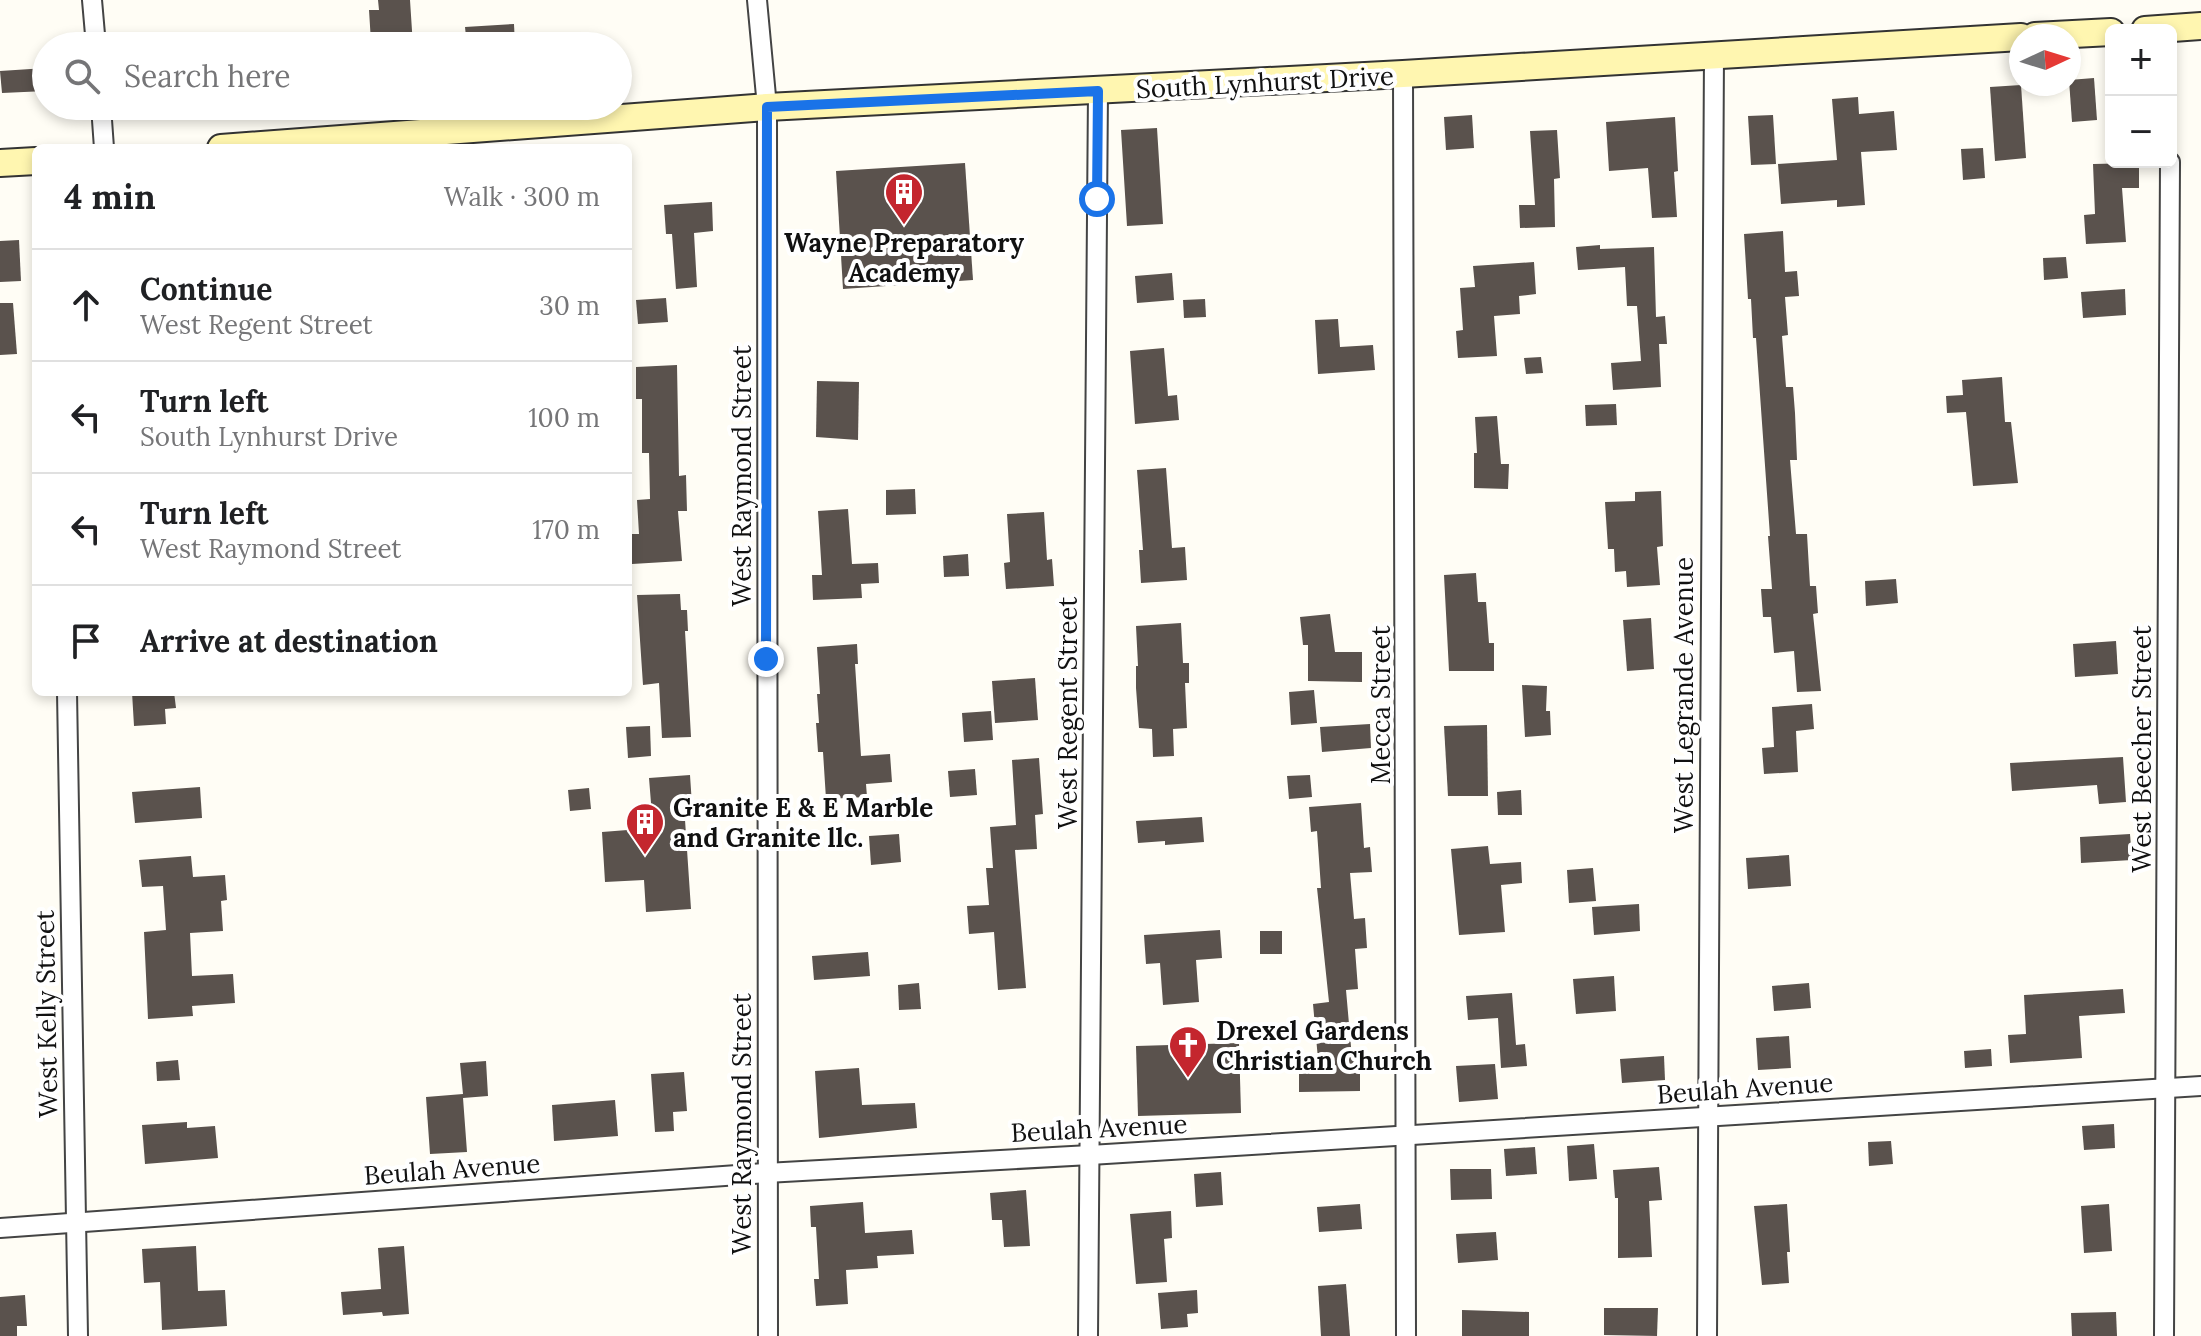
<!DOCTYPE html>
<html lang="en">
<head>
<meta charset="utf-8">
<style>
	body { margin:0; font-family:Lora,serif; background:#f6f6f6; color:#202124 }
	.controls { position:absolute; right:24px; top:24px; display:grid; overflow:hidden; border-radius:12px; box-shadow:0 4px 12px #0003 }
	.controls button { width:72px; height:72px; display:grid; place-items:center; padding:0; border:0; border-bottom:2px solid #e0e0e0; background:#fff; color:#202124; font:40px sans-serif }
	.compass { position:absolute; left:2009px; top:24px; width:72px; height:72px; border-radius:50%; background:#fff; box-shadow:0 4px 12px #0003; rotate:86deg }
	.stop { position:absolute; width:24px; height:24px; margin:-18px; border:6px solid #1a73e8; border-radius:50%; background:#fff }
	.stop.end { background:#1a73e8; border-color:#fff; box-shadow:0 2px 8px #0008 }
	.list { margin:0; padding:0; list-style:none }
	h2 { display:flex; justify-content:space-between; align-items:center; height:104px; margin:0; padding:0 32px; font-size:34px }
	h2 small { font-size:26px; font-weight:400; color:#757577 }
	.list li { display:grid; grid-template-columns:52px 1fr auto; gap:24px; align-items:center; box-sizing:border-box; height:112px; padding:0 32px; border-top:2px solid #e0e0e0 }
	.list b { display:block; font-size:30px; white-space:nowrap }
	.list p { margin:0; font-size:26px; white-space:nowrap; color:#757577 }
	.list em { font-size:26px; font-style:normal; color:#757577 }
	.icon { flex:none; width:44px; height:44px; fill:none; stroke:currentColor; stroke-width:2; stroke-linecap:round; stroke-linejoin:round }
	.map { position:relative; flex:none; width:2201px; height:1336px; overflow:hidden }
	.search { position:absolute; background:#fff; box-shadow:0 4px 12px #0003; left:32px; top:32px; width:600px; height:88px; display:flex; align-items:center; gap:20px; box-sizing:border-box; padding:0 28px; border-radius:44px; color:#757577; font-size:30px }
	.panel { position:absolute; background:#fff; box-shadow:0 4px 12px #0003; left:32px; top:144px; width:600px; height:552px; border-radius:12px }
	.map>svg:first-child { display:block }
</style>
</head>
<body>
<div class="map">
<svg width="2201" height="1336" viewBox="0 0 2201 1336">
	<rect width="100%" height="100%" fill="#fffdf5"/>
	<g fill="#5a524d">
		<path d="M 378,0 L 410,0 L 413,46 L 389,46 L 389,41 L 371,42 L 369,10 L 379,10 Z"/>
		<path d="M 514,24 L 515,46 L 467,46 L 465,27 Z"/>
		<path d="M 46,68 L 46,91 L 2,93 L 0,71 Z"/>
		<path d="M 2094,78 L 2097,120 L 2072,122 L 2069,80 Z"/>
		<path d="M 2021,85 L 2026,158 L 1995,161 L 1990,87 Z"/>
		<path d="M 1858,97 L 1859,114 L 1894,111 L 1897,150 L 1861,152 L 1865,205 L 1837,207 L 1837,200 L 1781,204 L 1778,164 L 1837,160 L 1832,99 Z"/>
		<path d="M 1472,115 L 1474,148 L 1446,150 L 1444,117 Z"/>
		<path d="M 1773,115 L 1776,164 L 1751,165 L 1748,116 Z"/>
		<path d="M 1675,117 L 1678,171 L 1674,172 L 1677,217 L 1652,218 L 1648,168 L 1609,171 L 1606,122 Z"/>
		<path d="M 1157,128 L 1163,224 L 1127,226 L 1121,130 Z"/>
		<path d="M 1557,130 L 1560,178 L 1554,179 L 1555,227 L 1520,228 L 1519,205 L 1535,205 L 1530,131 Z"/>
		<path d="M 1983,148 L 1985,178 L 1963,180 L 1961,149 Z"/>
		<path d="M 965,163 L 973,280 L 843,289 L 836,171 Z"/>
		<path d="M 2139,163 L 2139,188 L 2122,188 L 2126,242 L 2086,244 L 2084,215 L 2095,214 L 2093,164 Z"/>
		<path d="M 712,202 L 713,231 L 694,233 L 697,287 L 676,289 L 672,234 L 666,234 L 664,205 Z"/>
		<path d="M 1783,231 L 1785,272 L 1797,271 L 1799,296 L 1785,297 L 1788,335 L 1782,336 L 1786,387 L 1793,387 L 1795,413 L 1797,460 L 1790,460 L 1796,534 L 1807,534 L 1810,586 L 1816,586 L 1818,613 L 1813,614 L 1821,691 L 1797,692 L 1794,651 L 1774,653 L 1771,617 L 1763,617 L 1761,589 L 1772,589 L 1768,536 L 1770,536 L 1756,338 L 1753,338 L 1751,299 L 1748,299 L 1744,234 Z"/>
		<path d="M 19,240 L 21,281 L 0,282 L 0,241 Z"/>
		<path d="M 1600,245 L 1600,249 L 1654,247 L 1656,317 L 1665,316 L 1667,344 L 1659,344 L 1661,387 L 1613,390 L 1611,363 L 1641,361 L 1637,306 L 1627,306 L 1625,267 L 1578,270 L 1576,247 Z"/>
		<path d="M 2066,257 L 2068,278 L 2044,280 L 2043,258 Z"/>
		<path d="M 1534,262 L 1536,294 L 1519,296 L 1520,314 L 1494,316 L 1497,356 L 1458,358 L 1456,331 L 1463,330 L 1460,288 L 1475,287 L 1473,266 Z"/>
		<path d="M 1172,273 L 1174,300 L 1137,303 L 1135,276 Z"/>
		<path d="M 2125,289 L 2126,315 L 2083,318 L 2081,292 Z"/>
		<path d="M 666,298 L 668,322 L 638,324 L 636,300 Z"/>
		<path d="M 1205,299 L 1206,317 L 1184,318 L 1183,300 Z"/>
		<path d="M 0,303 L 13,303 L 17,354 L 0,355 Z"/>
		<path d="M 1338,319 L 1340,347 L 1373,345 L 1375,370 L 1318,374 L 1315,320 Z"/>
		<path d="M 1164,348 L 1168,396 L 1177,395 L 1179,420 L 1135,424 L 1130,351 Z"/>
		<path d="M 1541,357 L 1543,373 L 1526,374 L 1524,358 Z"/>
		<path d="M 677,365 L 679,476 L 686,475 L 687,511 L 678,511 L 682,561 L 632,564 L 630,534 L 639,534 L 637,500 L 650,499 L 649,453 L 642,453 L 642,399 L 636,399 L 636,367 Z"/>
		<path d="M 2002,377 L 2005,422 L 2011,422 L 2018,483 L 1973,486 L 1966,412 L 1947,413 L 1946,396 L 1963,395 L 1962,380 Z"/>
		<path d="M 817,381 L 859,382 L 858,440 L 816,437 Z"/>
		<path d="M 1616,404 L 1617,425 L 1586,426 L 1585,405 Z"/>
		<path d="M 1497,416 L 1501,464 L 1509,464 L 1508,489 L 1474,488 L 1474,453 L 1477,453 L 1475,417 Z"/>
		<path d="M 1166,468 L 1172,548 L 1185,547 L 1187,580 L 1141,583 L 1139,550 L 1143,550 L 1137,470 Z"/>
		<path d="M 915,489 L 916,514 L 886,515 L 886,490 Z"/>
		<path d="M 1661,491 L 1663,546 L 1657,547 L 1660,585 L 1627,587 L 1626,571 L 1615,572 L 1614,549 L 1608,549 L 1605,502 L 1635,501 L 1635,492 Z"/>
		<path d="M 848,509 L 852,564 L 878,563 L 879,583 L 861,584 L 862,598 L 813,600 L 812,575 L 822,575 L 818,511 Z"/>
		<path d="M 1044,512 L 1047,560 L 1052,559 L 1054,586 L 1006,589 L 1004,563 L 1010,562 L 1007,514 Z"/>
		<path d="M 968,554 L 969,576 L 944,577 L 943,556 Z"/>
		<path d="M 1476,573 L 1478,602 L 1486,602 L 1489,643 L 1494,643 L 1494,671 L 1449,671 L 1444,575 Z"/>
		<path d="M 1896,579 L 1898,603 L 1866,606 L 1865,581 Z"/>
		<path d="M 680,594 L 681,610 L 687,610 L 688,631 L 685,631 L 691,737 L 662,738 L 659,683 L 643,685 L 637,595 Z"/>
		<path d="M 1330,614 L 1335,652 L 1362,652 L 1362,682 L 1308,681 L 1308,645 L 1303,645 L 1300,617 Z"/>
		<path d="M 1651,618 L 1654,669 L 1627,671 L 1623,620 Z"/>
		<path d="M 1181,623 L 1183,663 L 1189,663 L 1189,683 L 1185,683 L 1187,728 L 1173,729 L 1174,756 L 1153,757 L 1152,729 L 1139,728 L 1136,688 L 1136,666 L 1138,666 L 1136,626 Z"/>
		<path d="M 2116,641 L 2118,674 L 2075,677 L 2073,644 Z"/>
		<path d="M 857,644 L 858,664 L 855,664 L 861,756 L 890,754 L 892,782 L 866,784 L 867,797 L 826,799 L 823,752 L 818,752 L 816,723 L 819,723 L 817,694 L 820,694 L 817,647 Z"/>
		<path d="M 1035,678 L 1038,720 L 995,723 L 992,681 Z"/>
		<path d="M 1522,685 L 1547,686 L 1546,711 L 1550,711 L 1551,735 L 1525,737 Z"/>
		<path d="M 1314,690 L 1317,723 L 1291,725 L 1289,692 Z"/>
		<path d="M 132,692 L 174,692 L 176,708 L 165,709 L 166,724 L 134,726 Z"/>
		<path d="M 1812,704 L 1814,729 L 1796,731 L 1798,772 L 1764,774 L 1762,748 L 1774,747 L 1772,707 Z"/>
		<path d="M 991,711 L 993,740 L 964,742 L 962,713 Z"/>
		<path d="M 1370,724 L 1371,748 L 1322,752 L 1320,727 Z"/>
		<path d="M 1487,725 L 1488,796 L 1448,796 L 1444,726 Z"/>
		<path d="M 650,726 L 651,756 L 628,758 L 626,727 Z"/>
		<path d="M 2123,757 L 2126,802 L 2099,804 L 2097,785 L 2012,791 L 2010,763 Z"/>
		<path d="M 1039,758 L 1043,814 L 1035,815 L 1037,849 L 1015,850 L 1026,988 L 998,990 L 994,932 L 969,934 L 967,906 L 989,905 L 986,868 L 993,868 L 990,827 L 1016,825 L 1012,760 Z"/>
		<path d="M 975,769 L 977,795 L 950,797 L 948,771 Z"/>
		<path d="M 690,775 L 692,805 L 684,805 L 691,909 L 646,912 L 644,880 L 605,882 L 602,832 L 653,828 L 649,778 Z"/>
		<path d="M 1310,775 L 1312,797 L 1289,799 L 1287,776 Z"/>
		<path d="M 200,787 L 202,818 L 135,823 L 132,792 Z"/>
		<path d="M 589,788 L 591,809 L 570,811 L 568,790 Z"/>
		<path d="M 1521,790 L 1522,815 L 1498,815 L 1497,792 Z"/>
		<path d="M 1361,803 L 1364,848 L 1370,847 L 1372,872 L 1350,873 L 1354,919 L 1365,918 L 1367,948 L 1355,949 L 1358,989 L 1346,990 L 1352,1058 L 1360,1058 L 1360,1091 L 1299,1092 L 1299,1059 L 1318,1059 L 1313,1004 L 1329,1002 L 1317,888 L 1321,888 L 1317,831 L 1311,832 L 1309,807 Z"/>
		<path d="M 1202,817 L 1204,842 L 1165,845 L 1165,841 L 1138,843 L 1136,821 Z"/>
		<path d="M 899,834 L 901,862 L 871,865 L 869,836 Z"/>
		<path d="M 2130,834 L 2132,860 L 2081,863 L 2080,837 Z"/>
		<path d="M 1488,846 L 1490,864 L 1521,862 L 1522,883 L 1501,885 L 1505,932 L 1459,935 L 1451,849 Z"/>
		<path d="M 1789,855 L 1791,886 L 1748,889 L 1746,858 Z"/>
		<path d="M 191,856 L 193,877 L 225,875 L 227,900 L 221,901 L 223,931 L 190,933 L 192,976 L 233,974 L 235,1003 L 192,1006 L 193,1016 L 148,1019 L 144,932 L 166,930 L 163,886 L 142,887 L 139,860 Z"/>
		<path d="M 1593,868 L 1596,901 L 1569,903 L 1567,870 Z"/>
		<path d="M 1639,904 L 1640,931 L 1594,935 L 1592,907 Z"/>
		<path d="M 1220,930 L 1222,958 L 1196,960 L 1199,1002 L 1163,1005 L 1160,963 L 1146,964 L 1144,935 Z"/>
		<rect x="1260" y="931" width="22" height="23"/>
		<path d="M 868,952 L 870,976 L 814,980 L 812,956 Z"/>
		<path d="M 1614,976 L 1616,1011 L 1576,1014 L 1573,979 Z"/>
		<path d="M 919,983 L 921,1009 L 899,1010 L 898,985 Z"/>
		<path d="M 1809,983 L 1811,1008 L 1774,1011 L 1772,986 Z"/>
		<path d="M 2123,989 L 2125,1013 L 2079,1016 L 2082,1058 L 2010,1063 L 2008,1035 L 2026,1034 L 2024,995 Z"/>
		<path d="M 1512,993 L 1516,1045 L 1525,1044 L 1527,1066 L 1501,1068 L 1498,1018 L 1468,1020 L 1466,996 Z"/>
		<path d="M 1789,1036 L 1791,1068 L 1758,1070 L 1756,1038 Z"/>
		<path d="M 1239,1043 L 1241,1113 L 1138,1116 L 1136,1046 Z"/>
		<path d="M 1991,1049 L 1992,1066 L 1965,1068 L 1964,1051 Z"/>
		<path d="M 1664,1056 L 1665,1080 L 1622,1083 L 1620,1059 Z"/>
		<path d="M 178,1060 L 180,1080 L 157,1081 L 156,1062 Z"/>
		<path d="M 486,1061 L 488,1096 L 463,1098 L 467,1152 L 430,1154 L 426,1097 L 463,1094 L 460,1063 Z"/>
		<path d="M 1495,1064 L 1498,1099 L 1459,1102 L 1456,1066 Z"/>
		<path d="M 859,1068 L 862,1105 L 915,1103 L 917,1128 L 819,1138 L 815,1071 Z"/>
		<path d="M 684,1072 L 687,1111 L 673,1112 L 674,1131 L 655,1132 L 651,1074 Z"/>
		<path d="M 615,1100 L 618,1136 L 554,1141 L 552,1105 Z"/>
		<path d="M 187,1122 L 187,1128 L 215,1126 L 218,1158 L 145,1164 L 142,1125 Z"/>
		<path d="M 2114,1124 L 2115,1148 L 2084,1150 L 2082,1126 Z"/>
		<path d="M 1891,1141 L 1893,1164 L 1869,1166 L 1868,1142 Z"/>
		<path d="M 1594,1144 L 1597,1179 L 1569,1181 L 1567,1146 Z"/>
		<path d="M 1535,1147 L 1537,1174 L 1506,1176 L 1504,1149 Z"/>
		<path d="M 1659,1167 L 1662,1200 L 1649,1201 L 1652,1257 L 1618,1258 L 1618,1198 L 1615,1198 L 1613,1170 Z"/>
		<path d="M 1450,1169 L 1491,1169 L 1492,1199 L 1451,1200 Z"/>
		<path d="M 1221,1172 L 1223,1205 L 1196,1207 L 1194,1174 Z"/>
		<path d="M 1026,1190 L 1030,1246 L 1004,1247 L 1002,1220 L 992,1220 L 990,1193 Z"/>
		<path d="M 863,1202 L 865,1233 L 912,1230 L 914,1254 L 877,1256 L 878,1268 L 846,1270 L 848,1304 L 816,1306 L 814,1279 L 819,1279 L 816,1227 L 811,1227 L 810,1206 Z"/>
		<path d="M 1360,1204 L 1362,1229 L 1319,1232 L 1317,1207 Z"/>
		<path d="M 1787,1204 L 1790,1252 L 1787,1252 L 1789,1283 L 1762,1285 L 1754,1206 Z"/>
		<path d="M 2109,1204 L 2112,1251 L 2084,1253 L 2081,1206 Z"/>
		<path d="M 1171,1211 L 1172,1238 L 1164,1239 L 1167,1282 L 1136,1284 L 1130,1214 Z"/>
		<path d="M 1496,1232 L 1498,1260 L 1458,1263 L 1456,1234 Z"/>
		<path d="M 196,1246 L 198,1291 L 225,1290 L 227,1326 L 162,1330 L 160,1282 L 144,1283 L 142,1249 Z"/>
		<path d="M 404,1246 L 409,1314 L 383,1316 L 382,1312 L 343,1315 L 341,1292 L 381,1289 L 378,1248 Z"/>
		<path d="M 1346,1284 L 1350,1336 L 1321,1336 L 1318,1286 Z"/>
		<path d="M 1197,1290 L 1198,1313 L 1187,1314 L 1188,1327 L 1161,1329 L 1158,1293 Z"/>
		<path d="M 25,1295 L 27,1326 L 17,1326 L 17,1336 L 0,1336 L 0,1297 Z"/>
		<path d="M 1604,1308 L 1658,1308 L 1657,1336 L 1604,1335 Z"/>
		<path d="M 1462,1310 L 1529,1312 L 1529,1336 L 1462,1336 Z"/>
		<path d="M 2116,1312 L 2117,1336 L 2072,1336 L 2071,1313 Z"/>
	</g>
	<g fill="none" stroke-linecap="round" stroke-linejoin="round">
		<defs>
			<g id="street">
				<path d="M 92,0 L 96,46"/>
				<path d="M 757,0 L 767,107 L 768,1336"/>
				<path d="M 1403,74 L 1406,1336"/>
				<path d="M 101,106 L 104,148"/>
				<path d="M 67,692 L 78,1336"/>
				<path d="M 0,1228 L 766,1173 L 1090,1155 L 2201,1086"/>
				<path d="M 1088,1336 L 1098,91"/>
				<path d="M 1707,1336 L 1714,53"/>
				<path d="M 2164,1336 L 2170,162"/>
			</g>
			<g id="secondary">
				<path d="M 2145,30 L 2201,26"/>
				<path d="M 2035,36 L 2111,32"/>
				<path d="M 221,148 L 767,107 L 1403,74 L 2021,37"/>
				<path d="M 0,163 L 36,161"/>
			</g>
		</defs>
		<use href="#street" stroke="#444" stroke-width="22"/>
		<use href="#secondary" stroke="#333" stroke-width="30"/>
		<use href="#street" stroke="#fff" stroke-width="18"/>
		<use href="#secondary" stroke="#fff6b0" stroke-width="26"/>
	</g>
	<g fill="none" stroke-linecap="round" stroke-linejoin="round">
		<path stroke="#1a73e8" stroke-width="10" d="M 766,659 L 767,107 L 1098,91 L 1097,199"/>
	</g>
	<defs>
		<symbol id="building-pin" viewBox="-11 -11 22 30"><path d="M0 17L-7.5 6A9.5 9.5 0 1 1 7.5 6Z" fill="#c4262e" stroke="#fff"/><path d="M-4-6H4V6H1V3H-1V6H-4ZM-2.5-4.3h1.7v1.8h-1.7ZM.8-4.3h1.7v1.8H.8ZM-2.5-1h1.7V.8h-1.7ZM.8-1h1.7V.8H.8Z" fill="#fff"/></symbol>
		<symbol id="church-pin" viewBox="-11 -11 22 30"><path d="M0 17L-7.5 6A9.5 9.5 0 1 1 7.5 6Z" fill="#c4262e" stroke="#fff"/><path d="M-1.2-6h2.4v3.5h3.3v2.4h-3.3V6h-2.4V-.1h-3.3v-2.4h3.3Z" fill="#fff"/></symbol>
	</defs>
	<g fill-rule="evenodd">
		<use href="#building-pin" x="882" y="170" width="44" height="60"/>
		<use href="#building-pin" x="623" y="800" width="44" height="60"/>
		<use href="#church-pin" x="1166" y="1023" width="44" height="60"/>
	</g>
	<g text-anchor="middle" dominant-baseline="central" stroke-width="8" stroke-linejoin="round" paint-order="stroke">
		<g font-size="26" fill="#111" stroke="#fff">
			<text transform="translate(1265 82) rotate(-3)">South Lynhurst Drive</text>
			<text transform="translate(741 476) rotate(-90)">West Raymond Street</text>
			<text transform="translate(1683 695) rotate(-90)">West Legrande Avenue</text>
			<text transform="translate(1380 705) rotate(-90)">Mecca Street</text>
			<text transform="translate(1067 713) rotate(-90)">West Regent Street</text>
			<text transform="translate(2141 749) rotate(-90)">West Beecher Street</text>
			<text transform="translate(46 1014) rotate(-91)">West Kelly Street</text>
			<text transform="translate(1745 1088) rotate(-4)">Beulah Avenue</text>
			<text transform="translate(741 1124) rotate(-90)">West Raymond Street</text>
			<text transform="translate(1099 1128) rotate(-3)">Beulah Avenue</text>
			<text transform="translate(452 1169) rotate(-4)">Beulah Avenue</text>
		</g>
		<g font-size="26" font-weight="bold" fill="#111" stroke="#fff" text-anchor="start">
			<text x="904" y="242" text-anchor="middle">Wayne Preparatory<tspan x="904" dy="30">Academy</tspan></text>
			<text x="673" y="807">Granite E &amp; E Marble<tspan x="673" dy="30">and Granite llc.</tspan></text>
			<text x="1216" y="1030">Drexel Gardens<tspan x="1216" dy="30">Christian Church</tspan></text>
		</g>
	</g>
</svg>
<div class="controls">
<button>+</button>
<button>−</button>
</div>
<svg class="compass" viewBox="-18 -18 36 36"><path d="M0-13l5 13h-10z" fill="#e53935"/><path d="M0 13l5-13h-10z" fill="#757577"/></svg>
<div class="stop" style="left:1097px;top:199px"></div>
<div class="stop end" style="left:766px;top:659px"></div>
<div class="search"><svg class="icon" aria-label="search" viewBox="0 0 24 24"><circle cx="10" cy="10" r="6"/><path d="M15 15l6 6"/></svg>Search here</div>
<section class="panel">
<h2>4 min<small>Walk · 300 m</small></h2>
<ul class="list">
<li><svg class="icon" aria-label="ahead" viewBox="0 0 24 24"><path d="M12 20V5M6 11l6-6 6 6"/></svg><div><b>Continue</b><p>West Regent Street</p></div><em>30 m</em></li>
<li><svg class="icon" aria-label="left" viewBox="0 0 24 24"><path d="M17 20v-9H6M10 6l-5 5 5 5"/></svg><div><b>Turn left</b><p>South Lynhurst Drive</p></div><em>100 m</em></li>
<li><svg class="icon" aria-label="left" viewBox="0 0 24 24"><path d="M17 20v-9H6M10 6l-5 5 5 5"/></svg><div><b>Turn left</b><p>West Raymond Street</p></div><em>170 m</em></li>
<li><svg class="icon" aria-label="arrive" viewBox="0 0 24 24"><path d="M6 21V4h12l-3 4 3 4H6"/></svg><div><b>Arrive at destination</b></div></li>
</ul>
</section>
</div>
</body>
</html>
